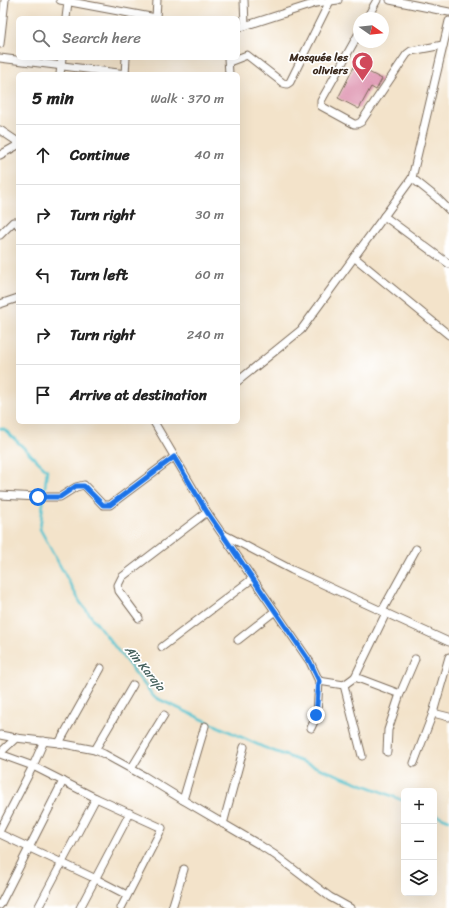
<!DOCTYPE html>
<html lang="en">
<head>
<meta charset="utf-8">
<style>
	body { margin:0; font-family:Sriracha,sans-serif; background:#f6f6f6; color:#222 }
	.controls { position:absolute; right:12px; bottom:12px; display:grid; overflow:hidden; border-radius:6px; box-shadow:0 4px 16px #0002 }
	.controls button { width:36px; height:36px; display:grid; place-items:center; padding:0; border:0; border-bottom:1px solid #e0e0e0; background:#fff; color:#222; font:20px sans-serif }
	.compass { position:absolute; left:353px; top:12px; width:36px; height:36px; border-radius:50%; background:#fff; box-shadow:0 4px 16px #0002; rotate:104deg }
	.stop { position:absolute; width:12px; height:12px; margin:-9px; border:3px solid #1a73e8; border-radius:50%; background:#fff }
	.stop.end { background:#1a73e8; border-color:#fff; box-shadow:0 1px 4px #0008 }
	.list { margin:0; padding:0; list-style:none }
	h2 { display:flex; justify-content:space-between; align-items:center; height:52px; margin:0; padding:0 16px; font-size:17px }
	h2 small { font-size:13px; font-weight:400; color:#767676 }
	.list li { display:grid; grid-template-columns:26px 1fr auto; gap:12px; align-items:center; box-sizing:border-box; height:60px; padding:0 16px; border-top:1px solid #e0e0e0 }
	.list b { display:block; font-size:15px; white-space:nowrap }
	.list em { font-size:13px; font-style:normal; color:#767676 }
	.icon { flex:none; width:22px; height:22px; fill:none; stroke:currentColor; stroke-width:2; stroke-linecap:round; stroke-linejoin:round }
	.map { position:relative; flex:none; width:449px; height:908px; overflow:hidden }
	.search { position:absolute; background:#fff; box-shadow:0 4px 16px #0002; left:16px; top:16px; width:224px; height:44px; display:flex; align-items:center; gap:10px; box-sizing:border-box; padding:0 14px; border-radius:6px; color:#767676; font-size:15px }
	.panel { position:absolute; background:#fff; box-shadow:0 4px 16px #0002; left:16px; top:72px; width:224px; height:352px; border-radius:6px }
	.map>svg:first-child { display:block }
</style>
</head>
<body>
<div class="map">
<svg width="449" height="908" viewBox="0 0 449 908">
	<rect width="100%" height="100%" fill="#fff"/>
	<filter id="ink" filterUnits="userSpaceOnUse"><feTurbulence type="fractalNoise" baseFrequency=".025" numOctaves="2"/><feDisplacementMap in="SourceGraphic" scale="8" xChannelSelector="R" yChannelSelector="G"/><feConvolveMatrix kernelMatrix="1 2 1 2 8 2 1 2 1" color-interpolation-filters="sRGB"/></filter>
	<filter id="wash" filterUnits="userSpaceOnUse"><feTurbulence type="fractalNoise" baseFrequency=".012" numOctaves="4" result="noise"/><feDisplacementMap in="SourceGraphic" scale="16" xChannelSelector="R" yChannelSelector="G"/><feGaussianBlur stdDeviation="0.9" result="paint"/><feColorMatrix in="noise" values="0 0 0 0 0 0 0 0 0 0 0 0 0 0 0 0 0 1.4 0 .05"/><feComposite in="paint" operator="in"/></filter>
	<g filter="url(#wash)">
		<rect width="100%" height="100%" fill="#f3e3ca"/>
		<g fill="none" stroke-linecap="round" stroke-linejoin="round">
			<g stroke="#58c4d0" stroke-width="2.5">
				<path d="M 0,428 L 4,429 L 47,470 L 40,529 L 80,602 L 154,697 L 263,747 L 380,791 L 404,801"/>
				<path d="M 434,814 L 449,820"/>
			</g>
		</g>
		<g id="blocks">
			<path fill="#df97b2" d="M 355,65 L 382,79 L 376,90 L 371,87 L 359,109 L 338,98 Z"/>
		</g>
	</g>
	<g filter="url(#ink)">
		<use href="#blocks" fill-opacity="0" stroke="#7b6b5a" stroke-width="1"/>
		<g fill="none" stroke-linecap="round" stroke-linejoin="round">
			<defs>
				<g id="minor">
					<path d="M 60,0 L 156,18"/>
					<path d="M 244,0 L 245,26"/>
					<path d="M 390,0 L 449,12"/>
					<path d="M 66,18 L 68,2"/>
					<path d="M 156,18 L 157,0"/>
					<path d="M 367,18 L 377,0"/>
					<path d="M 238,28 L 316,3 L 338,0"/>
					<path d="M 359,33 L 321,101 L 321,106 L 354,124 L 357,124 L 361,122 L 407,54 L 411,51 L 443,45"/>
					<path d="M 0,44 L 5,0"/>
					<path d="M 0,58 L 126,74"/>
					<path d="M 228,58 L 229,74"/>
					<path d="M 229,62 L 247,55 L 283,83 L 287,84 L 290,82 L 330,1"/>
					<path d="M 60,74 L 62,58"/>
					<path d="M 125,74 L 126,58"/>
					<path d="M 0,130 L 18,142"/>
					<path d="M 0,155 L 18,145"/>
					<path d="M 412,178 L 437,198 L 449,210"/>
					<path d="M 384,216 L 449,264"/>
					<path d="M 0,235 L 13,222 L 17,222 L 18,225"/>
					<path d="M 354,257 L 449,335"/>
					<path d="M 0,304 L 18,298"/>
					<path d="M 238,381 L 301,330 L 412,178 L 449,21"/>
					<path d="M 154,422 L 207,512 L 310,662 L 319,681 L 317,715 L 311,728"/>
					<path d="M 0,495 L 38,497 L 60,497 L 76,487 L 84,485 L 103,505 L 110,505 L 174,457"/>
					<path d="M 223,534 L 292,570 L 449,642"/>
					<path d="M 382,611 L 416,549"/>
					<path d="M 139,618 L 119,591 L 118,585 L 122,577 L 207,512"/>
					<path d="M 238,640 L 275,611"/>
					<path d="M 162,647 L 252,579"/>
					<path d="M 355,677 L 386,613"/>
					<path d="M 319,681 L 344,685 L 355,677 L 400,694"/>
					<path d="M 344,685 L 362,756"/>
					<path d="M 433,713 L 449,717"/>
					<path d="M 0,735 L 16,738 L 59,743 L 95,750 L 104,754 L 144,776 L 183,800 L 258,844 L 275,855 L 330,897 L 350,908"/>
					<path d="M 59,743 L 101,668"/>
					<path d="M 95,750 L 133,685"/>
					<path d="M 387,752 L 388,730 L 400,694 L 415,659"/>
					<path d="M 0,753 L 16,738"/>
					<path d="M 0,754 L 33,766 L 96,798 L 162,828 L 121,908"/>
					<path d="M 414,763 L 433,713 L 449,657"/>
					<path d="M 131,769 L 164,715"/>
					<path d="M 183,800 L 205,726"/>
					<path d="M 223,824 L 244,747"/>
					<path d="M 0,830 L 33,766 L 44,741"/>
					<path d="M 0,834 L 96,879 L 127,895"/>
					<path d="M 0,905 L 63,781"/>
					<path d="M 38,908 L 96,798"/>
					<path d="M 80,908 L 130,813"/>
					<path d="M 172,908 L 184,869"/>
				</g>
			</defs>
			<use href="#minor" stroke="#7b6b5a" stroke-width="9"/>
			<use href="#minor" stroke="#fff" stroke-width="7"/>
		</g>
	</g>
	<g fill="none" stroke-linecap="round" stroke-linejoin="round" filter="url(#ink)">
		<path stroke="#1a73e8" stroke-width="5" d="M 38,497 L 60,497 L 76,486 L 84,486 L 103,505 L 110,505 L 174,457 L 207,512 L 310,662 L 319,681 L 316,715"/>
	</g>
	<defs>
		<symbol id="mosque-pin" viewBox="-11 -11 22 30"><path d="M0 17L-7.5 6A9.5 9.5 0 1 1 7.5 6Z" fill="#d1495b" stroke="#fff"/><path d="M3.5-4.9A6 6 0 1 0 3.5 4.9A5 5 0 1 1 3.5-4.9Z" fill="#fff"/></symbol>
	</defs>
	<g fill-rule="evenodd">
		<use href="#mosque-pin" x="350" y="50" width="25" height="34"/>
	</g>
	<g text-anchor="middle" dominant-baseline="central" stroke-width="3.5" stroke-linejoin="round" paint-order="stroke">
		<g font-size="11" font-weight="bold" fill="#3b2a1e" stroke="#fff" text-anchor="end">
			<text x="348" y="57">Mosquée les<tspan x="348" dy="13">oliviers</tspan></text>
		</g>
		<g font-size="12" font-style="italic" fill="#45605c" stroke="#fff">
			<text transform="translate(145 668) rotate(50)">Aïn Karaja</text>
		</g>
	</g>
</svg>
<div class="controls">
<button>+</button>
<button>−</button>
<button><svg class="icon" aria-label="layers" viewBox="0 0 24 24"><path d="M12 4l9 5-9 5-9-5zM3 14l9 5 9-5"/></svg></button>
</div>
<svg class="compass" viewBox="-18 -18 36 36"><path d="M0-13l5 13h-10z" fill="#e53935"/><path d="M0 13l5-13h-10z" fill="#767676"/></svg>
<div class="stop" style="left:38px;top:497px"></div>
<div class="stop end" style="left:316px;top:715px"></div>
<div class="search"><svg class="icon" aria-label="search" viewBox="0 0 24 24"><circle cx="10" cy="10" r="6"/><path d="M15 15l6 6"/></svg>Search here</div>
<section class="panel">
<h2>5 min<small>Walk · 370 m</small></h2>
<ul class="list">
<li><svg class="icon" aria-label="ahead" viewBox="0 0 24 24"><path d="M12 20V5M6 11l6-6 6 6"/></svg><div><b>Continue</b></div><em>40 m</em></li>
<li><svg class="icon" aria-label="right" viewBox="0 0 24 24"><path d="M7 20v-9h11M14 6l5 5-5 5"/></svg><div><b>Turn right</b></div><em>30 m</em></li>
<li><svg class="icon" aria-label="left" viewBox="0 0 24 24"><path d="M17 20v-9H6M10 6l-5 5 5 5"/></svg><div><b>Turn left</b></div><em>60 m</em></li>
<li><svg class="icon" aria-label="right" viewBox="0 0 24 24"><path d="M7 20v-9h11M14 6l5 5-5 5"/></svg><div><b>Turn right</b></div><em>240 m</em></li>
<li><svg class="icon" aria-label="arrive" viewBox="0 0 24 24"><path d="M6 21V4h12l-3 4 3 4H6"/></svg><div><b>Arrive at destination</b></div></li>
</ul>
</section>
</div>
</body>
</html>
